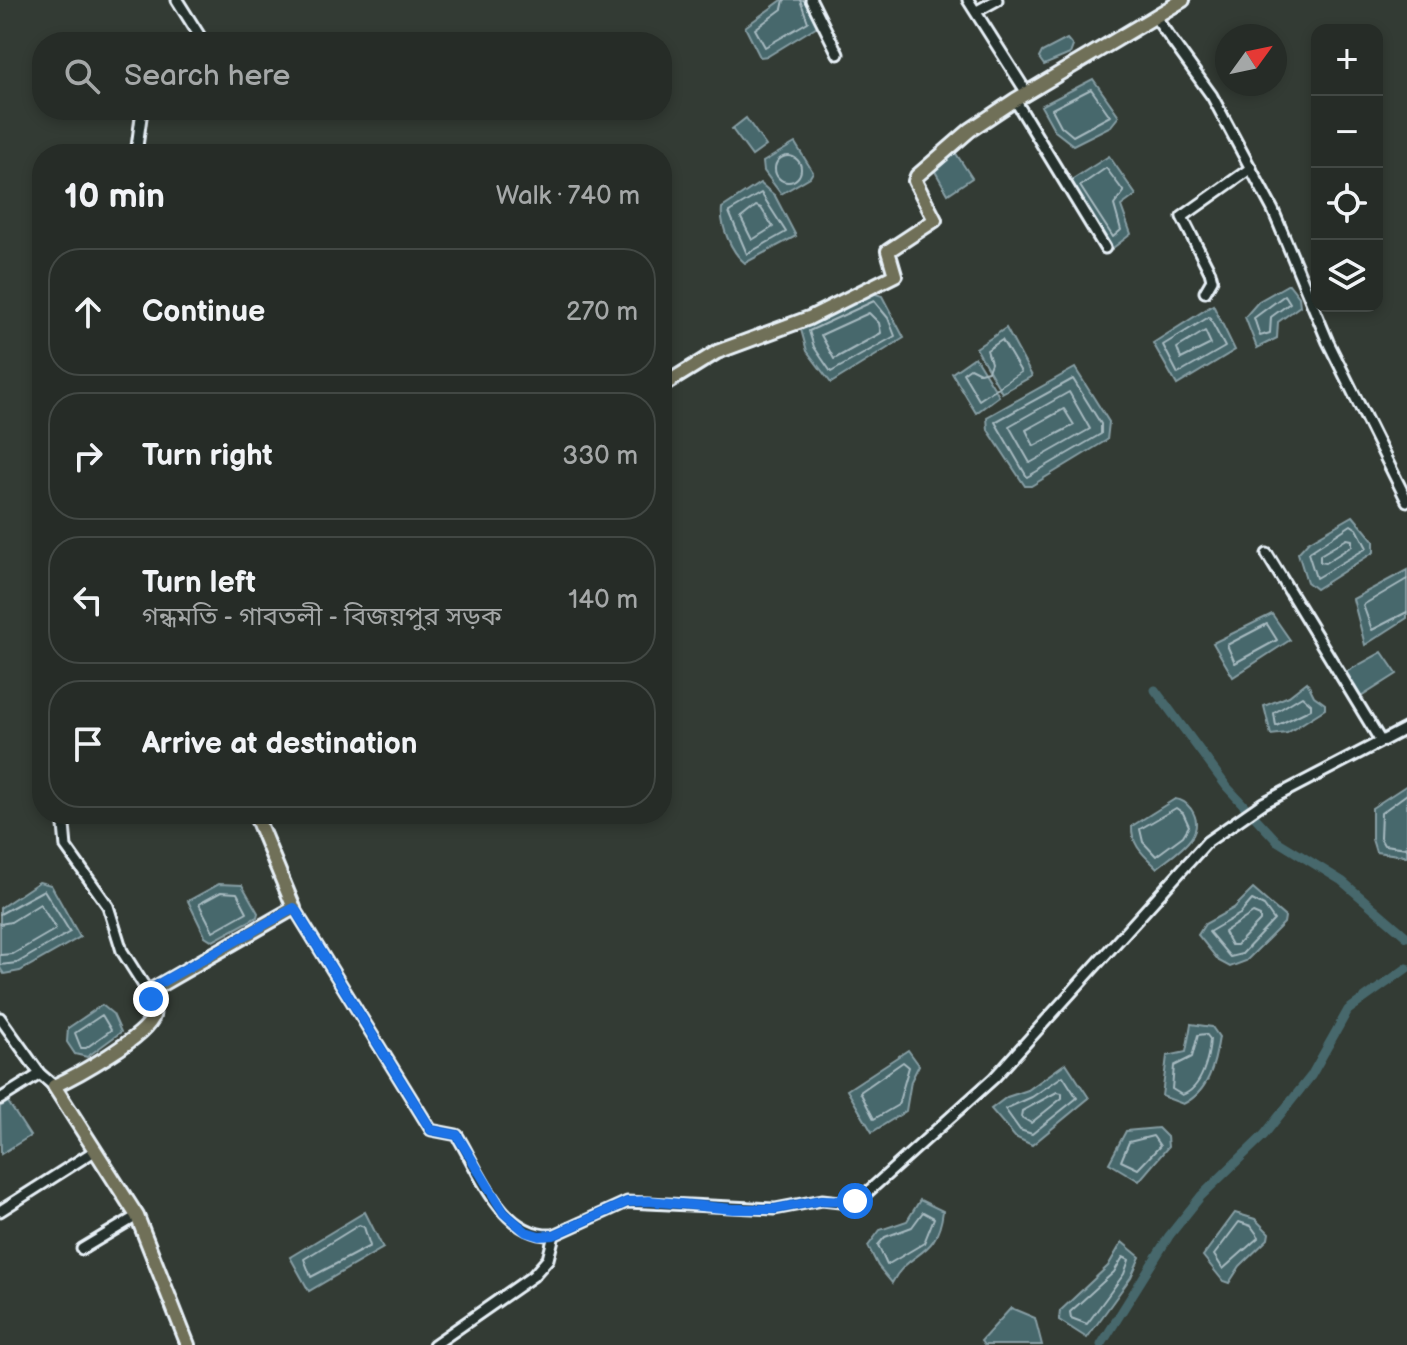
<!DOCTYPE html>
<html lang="en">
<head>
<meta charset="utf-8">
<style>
	body { margin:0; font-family:"Balsamiq Sans","Noto Sans Bengali",sans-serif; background:#2e342f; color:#f1f3f6 }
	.controls { position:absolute; right:24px; top:24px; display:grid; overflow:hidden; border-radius:16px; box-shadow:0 4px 12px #0003 }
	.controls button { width:72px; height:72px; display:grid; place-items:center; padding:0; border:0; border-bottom:2px solid #424844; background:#262c27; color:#f1f3f6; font:40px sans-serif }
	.compass { position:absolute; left:1215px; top:24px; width:72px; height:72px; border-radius:50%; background:#262c27; box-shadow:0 4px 12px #0003; rotate:57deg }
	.stop { position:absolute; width:24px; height:24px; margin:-18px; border:6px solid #1a73e8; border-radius:50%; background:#fff }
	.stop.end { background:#1a73e8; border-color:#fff; box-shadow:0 2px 8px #0008 }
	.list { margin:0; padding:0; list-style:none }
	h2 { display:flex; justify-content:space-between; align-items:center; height:104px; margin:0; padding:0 32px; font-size:34px }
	h2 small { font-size:26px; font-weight:400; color:#a4a7a7 }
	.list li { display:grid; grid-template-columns:52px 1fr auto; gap:24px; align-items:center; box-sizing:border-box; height:128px; margin:0 16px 16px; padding:0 16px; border:2px solid #424844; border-radius:32px }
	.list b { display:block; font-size:30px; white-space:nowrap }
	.list p { margin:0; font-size:26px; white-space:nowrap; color:#a4a7a7 }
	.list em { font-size:26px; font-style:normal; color:#a4a7a7 }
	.icon { flex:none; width:44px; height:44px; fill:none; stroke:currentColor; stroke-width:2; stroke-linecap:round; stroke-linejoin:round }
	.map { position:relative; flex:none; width:1407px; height:1345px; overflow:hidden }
	.search { position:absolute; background:#262c27; box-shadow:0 4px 12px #0003; left:32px; top:32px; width:640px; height:88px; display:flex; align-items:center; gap:20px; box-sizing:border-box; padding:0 28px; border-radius:32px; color:#a4a7a7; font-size:30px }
	.panel { position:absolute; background:#262c27; box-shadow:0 4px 12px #0003; left:32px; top:144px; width:640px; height:680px; border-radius:32px }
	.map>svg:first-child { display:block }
</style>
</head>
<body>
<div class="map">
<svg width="1407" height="1345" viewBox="0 0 1407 1345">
	<rect width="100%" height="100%" fill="#333b34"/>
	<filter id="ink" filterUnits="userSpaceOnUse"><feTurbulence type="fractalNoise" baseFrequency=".0125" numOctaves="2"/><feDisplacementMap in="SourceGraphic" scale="16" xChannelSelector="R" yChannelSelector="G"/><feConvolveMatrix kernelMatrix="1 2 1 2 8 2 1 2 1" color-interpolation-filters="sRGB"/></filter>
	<g filter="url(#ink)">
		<g fill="#46676c" stroke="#879ea4" stroke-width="2">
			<path d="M 782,0 L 806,0 L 819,25 L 768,56 L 760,57 L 745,27 Z"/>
			<path d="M 1067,39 L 1073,46 L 1070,54 L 1044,65 L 1039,58 L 1042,52 Z"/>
			<path d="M 1093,79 L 1119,116 L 1111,126 L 1073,145 L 1055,131 L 1041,106 Z"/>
			<path d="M 746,118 L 766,146 L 752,156 L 732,129 Z"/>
			<path d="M 795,143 L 813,172 L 810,177 L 781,194 L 764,171 L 763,162 Z"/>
			<path d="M 955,152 L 972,178 L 948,194 L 932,166 Z"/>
			<path d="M 1109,156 L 1136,195 L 1121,206 L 1131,234 L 1109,251 L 1068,182 Z"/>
			<path d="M 760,183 L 775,196 L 796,236 L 745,263 C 731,252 720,225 722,208 Z"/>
			<path d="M 1289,284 L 1299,297 L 1300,306 L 1278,322 L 1277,338 L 1257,348 L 1245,317 L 1259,301 Z"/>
			<path d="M 873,293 L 882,296 L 904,338 L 831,383 L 807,351 L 800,326 Z"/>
			<path d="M 1213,305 L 1235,350 L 1177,385 L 1153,343 Z"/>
			<path d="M 1006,328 L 1032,376 L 1002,393 L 976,348 Z"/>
			<path d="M 975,357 L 999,396 L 976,413 L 952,373 Z"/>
			<path d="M 1075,368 L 1109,422 L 1107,440 L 1031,486 L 1025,486 L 988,430 L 987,417 Z"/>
			<path d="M 1353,516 L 1374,541 L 1374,552 L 1316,589 L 1307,582 L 1298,553 L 1308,542 Z"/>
			<path d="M 1407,570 L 1407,618 L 1365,645 L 1353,599 Z"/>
			<path d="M 1272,614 L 1290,640 L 1233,677 L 1213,643 Z"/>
			<path d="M 1382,652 L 1397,674 L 1359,698 L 1344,673 Z"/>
			<path d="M 1307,682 L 1314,696 L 1325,704 L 1325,709 L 1287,733 L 1271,735 L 1264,706 L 1289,696 Z"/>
			<path d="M 1407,785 L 1407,856 L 1376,852 L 1372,839 L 1372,808 Z"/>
			<path d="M 1175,799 C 1183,800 1186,803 1191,809 C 1209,835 1175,853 1157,868 C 1144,855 1131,845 1132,826 Z"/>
			<path d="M 39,882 L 51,885 L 80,937 L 20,971 L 4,974 L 0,968 L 0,908 Z"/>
			<path d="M 219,884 L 242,885 L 258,913 L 257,917 L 213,941 L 205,936 L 188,901 Z"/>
			<path d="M 1253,889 L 1285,917 L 1284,923 L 1246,961 L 1230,967 L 1219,961 L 1198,935 L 1205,924 L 1234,908 Z"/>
			<path d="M 102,1005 L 113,1014 L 121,1032 L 87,1057 L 75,1054 L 67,1042 L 68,1028 Z"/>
			<path d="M 1191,1024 L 1212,1027 L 1219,1037 C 1215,1063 1209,1092 1183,1104 L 1162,1096 L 1167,1056 L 1186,1052 Z"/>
			<path d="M 908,1050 L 919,1065 L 911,1081 L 906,1111 L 872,1132 L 847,1090 Z"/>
			<path d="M 1066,1063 L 1089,1098 L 1032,1145 L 1015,1137 L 991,1109 L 1007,1097 L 1028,1090 Z"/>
			<path d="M 8,1102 L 30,1136 L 1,1154 L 0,1107 Z"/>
			<path d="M 1158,1128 L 1167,1137 L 1168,1147 L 1139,1181 L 1109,1163 L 1126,1131 Z"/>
			<path d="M 920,1200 L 943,1211 C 937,1260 910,1248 892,1283 L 878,1266 L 868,1246 L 880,1230 L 907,1221 Z"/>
			<path d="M 365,1212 L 383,1248 L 309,1291 L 290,1257 Z"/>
			<path d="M 1235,1213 L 1255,1219 L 1269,1233 L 1268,1239 L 1240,1266 L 1229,1283 L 1223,1281 L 1203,1256 Z"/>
			<path d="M 1122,1242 L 1140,1257 L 1131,1277 L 1087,1338 L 1059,1320 L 1060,1311 L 1108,1266 Z"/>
			<path d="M 1011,1308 L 1035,1318 L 1042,1345 L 984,1345 L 981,1341 Z"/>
		</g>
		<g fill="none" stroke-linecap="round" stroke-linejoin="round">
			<g stroke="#a7bac0" stroke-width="2">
				<path d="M 784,0 L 782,9 L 755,29 L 765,47 L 808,22 L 800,0"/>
				<path d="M 1091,89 L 1110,116 L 1073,136 L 1061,126 L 1052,109 Z"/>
				<circle cx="788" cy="169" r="13"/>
				<path d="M 1106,168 L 1124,192 L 1114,205 L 1121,230 L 1113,237 L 1080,186 Z"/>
				<path d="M 761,193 L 786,232 L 747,254 L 729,212 Z"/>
				<path d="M 756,206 L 761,208 L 773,227 L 752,240 L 741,218 Z"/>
				<path d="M 1285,295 L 1290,303 L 1271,317 L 1270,333 L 1260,336 L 1254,318 Z"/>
				<path d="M 874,301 L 888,318 L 895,336 L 831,372 L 814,347 L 809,331 Z"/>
				<path d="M 869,313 L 879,323 L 881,333 L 834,359 L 821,335 Z"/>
				<path d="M 1209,317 L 1225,347 L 1178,374 L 1163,345 Z"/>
				<path d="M 1205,331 L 1211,344 L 1181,359 L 1177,348 Z"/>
				<path d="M 1002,340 L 1021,372 L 979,400 L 963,373 L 970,368 L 980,373 L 988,371 L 991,363 L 987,350 Z"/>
				<path d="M 1073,379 L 1101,424 L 1101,434 L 1027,477 L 995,422 Z"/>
				<path d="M 1069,392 L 1090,429 L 1030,463 L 1009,426 Z"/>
				<path d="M 1064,409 L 1074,425 L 1034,446 L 1026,430 Z"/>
				<path d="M 1351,525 L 1357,529 L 1367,548 L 1316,578 L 1308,553 Z"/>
				<path d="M 1347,539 L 1352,540 L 1352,546 L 1325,563 L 1320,562 L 1320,555 Z"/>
				<path d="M 1407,579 L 1363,605 L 1372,630 L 1407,612"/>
				<path d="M 1267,624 L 1277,640 L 1235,663 L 1227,645 Z"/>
				<path d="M 1302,696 L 1311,704 L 1311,709 L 1276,726 L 1274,713 Z"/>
				<path d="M 1407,794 L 1381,813 L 1380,838 L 1384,845 L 1407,848"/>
				<path d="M 1176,808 L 1183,813 L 1189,826 L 1183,836 L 1156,856 L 1143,842 L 1140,829 Z"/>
				<path d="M 221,892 L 237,893 L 247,912 L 213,931 L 199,904 Z"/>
				<path d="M 1252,900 L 1264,906 L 1274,920 L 1242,954 L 1230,957 L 1209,932 L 1240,914 Z"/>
				<path d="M 1253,913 L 1260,916 L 1260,921 L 1237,945 L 1231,945 L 1224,932 Z"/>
				<path d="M 0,914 L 44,890 L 70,932 L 17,963 L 0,965"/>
				<path d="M 0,924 L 11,922 L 40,904 L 56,929 L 13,954 L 0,955"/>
				<path d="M 102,1015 L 111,1030 L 86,1048 L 81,1048 L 75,1033 Z"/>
				<path d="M 1198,1035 L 1206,1034 L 1210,1039 C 1209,1057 1202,1089 1182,1095 L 1172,1089 L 1174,1066 L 1192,1057 Z"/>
				<path d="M 903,1062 L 909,1067 L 898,1105 L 874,1119 L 860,1092 Z"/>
				<path d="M 1063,1076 L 1077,1098 L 1032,1134 L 1020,1130 L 1005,1109 L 1032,1097 Z"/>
				<path d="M 1057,1092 L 1062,1093 L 1062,1098 L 1031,1123 L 1021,1117 L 1022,1111 Z"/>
				<path d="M 1153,1136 L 1160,1146 L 1138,1169 L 1121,1161 L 1129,1142 Z"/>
				<path d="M 923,1212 L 934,1218 L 924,1243 L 887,1265 L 878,1245 L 885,1237 L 912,1227 Z"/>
				<path d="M 1239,1222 L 1251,1226 L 1259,1237 L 1223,1269 L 1214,1255 Z"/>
				<path d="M 359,1225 L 364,1227 L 370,1246 L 311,1277 L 304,1259 Z"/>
				<path d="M 1123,1257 L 1129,1260 L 1124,1274 L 1087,1324 L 1071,1318 L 1070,1312 L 1114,1272 Z"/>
			</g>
			<g stroke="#46676c" stroke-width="9">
				<path d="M 1155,690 L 1227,787 L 1277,841 L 1342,881 L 1407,937"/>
				<path d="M 1101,1345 L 1169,1236 L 1201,1196 L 1264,1135 L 1311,1076 L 1348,1010 L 1407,968"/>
			</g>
			<defs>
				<g id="minor">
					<path d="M 177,0 L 199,35 L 197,42"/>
					<path d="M 811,0 L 838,54"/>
					<path d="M 968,0 L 1027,93"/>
					<path d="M 977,11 L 997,0"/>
					<path d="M 1155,17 L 1212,96 L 1273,210 L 1328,342 L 1407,501"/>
					<path d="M 1015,100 L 1105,248"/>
					<path d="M 136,154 L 142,110"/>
					<path d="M 1205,292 L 1212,280 L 1210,272 L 1182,217 L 1251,168"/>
					<path d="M 1267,554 L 1380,740"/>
					<path d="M 63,814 L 66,847 L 108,906 L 122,951 L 148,992"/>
					<path d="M 294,908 L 431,1130 L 457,1135 C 480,1173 502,1238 554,1235"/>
					<path d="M 0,1018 L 40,1074 L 54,1086"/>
					<path d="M 0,1099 L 40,1074"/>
					<path d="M 0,1211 L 96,1150"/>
					<path d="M 82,1249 L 137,1216"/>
					<path d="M 434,1345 L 533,1276 L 548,1259 L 554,1235 L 627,1202 L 775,1209 L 822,1200 L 849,1203 L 861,1198 L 994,1078 L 1207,842 L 1263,803 L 1407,728"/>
				</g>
				<g id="major">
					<path d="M 662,386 L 717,352 L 809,318 L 895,275 L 888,251 L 935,220 L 915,181 L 917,176 L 970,130 L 1015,100 L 1183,0"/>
					<path d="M 188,1345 L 137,1216 L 54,1086 C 74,1077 147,1037 153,1016 C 155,1009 151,999 148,992 L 294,908 L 255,814"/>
				</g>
			</defs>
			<use href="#minor" stroke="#e8f1f8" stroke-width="15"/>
			<use href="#major" stroke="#e8f1f8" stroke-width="18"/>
			<use href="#minor" stroke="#26332d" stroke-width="9"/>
			<use href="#major" stroke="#706f59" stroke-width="12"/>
		</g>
	</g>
	<g fill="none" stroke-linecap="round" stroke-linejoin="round" filter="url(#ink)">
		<path stroke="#1a73e8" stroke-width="10" d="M 151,999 L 148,992 L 162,982 L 294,908 L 431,1130 L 457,1135 L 504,1213 L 526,1232 L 539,1236 L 554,1235 L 627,1202 L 649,1201 L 733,1209 L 775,1209 L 822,1200 L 855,1201"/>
	</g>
</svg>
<div class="controls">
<button>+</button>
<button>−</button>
<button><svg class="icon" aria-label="locate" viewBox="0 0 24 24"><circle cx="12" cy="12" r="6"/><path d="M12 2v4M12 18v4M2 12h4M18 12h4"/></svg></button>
<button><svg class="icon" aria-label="layers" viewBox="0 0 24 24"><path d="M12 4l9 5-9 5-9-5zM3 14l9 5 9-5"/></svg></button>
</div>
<svg class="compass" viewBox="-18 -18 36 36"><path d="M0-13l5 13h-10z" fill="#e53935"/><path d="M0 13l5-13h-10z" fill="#a4a7a7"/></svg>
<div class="stop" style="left:855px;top:1201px"></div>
<div class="stop end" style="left:151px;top:999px"></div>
<div class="search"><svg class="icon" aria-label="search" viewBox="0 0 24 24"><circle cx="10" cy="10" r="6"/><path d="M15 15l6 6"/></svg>Search here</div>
<section class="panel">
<h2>10 min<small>Walk · 740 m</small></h2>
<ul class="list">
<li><svg class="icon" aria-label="ahead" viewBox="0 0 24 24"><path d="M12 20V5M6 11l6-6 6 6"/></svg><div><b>Continue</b></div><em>270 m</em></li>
<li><svg class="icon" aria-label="right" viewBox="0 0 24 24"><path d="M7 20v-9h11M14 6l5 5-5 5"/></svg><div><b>Turn right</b></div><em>330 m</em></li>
<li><svg class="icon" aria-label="left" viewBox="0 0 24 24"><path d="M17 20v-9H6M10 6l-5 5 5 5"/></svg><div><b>Turn left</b><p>গন্ধমতি - গাবতলী - বিজয়পুর সড়ক</p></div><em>140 m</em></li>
<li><svg class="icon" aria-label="arrive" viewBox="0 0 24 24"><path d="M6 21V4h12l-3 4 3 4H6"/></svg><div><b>Arrive at destination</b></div></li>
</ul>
</section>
</div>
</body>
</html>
